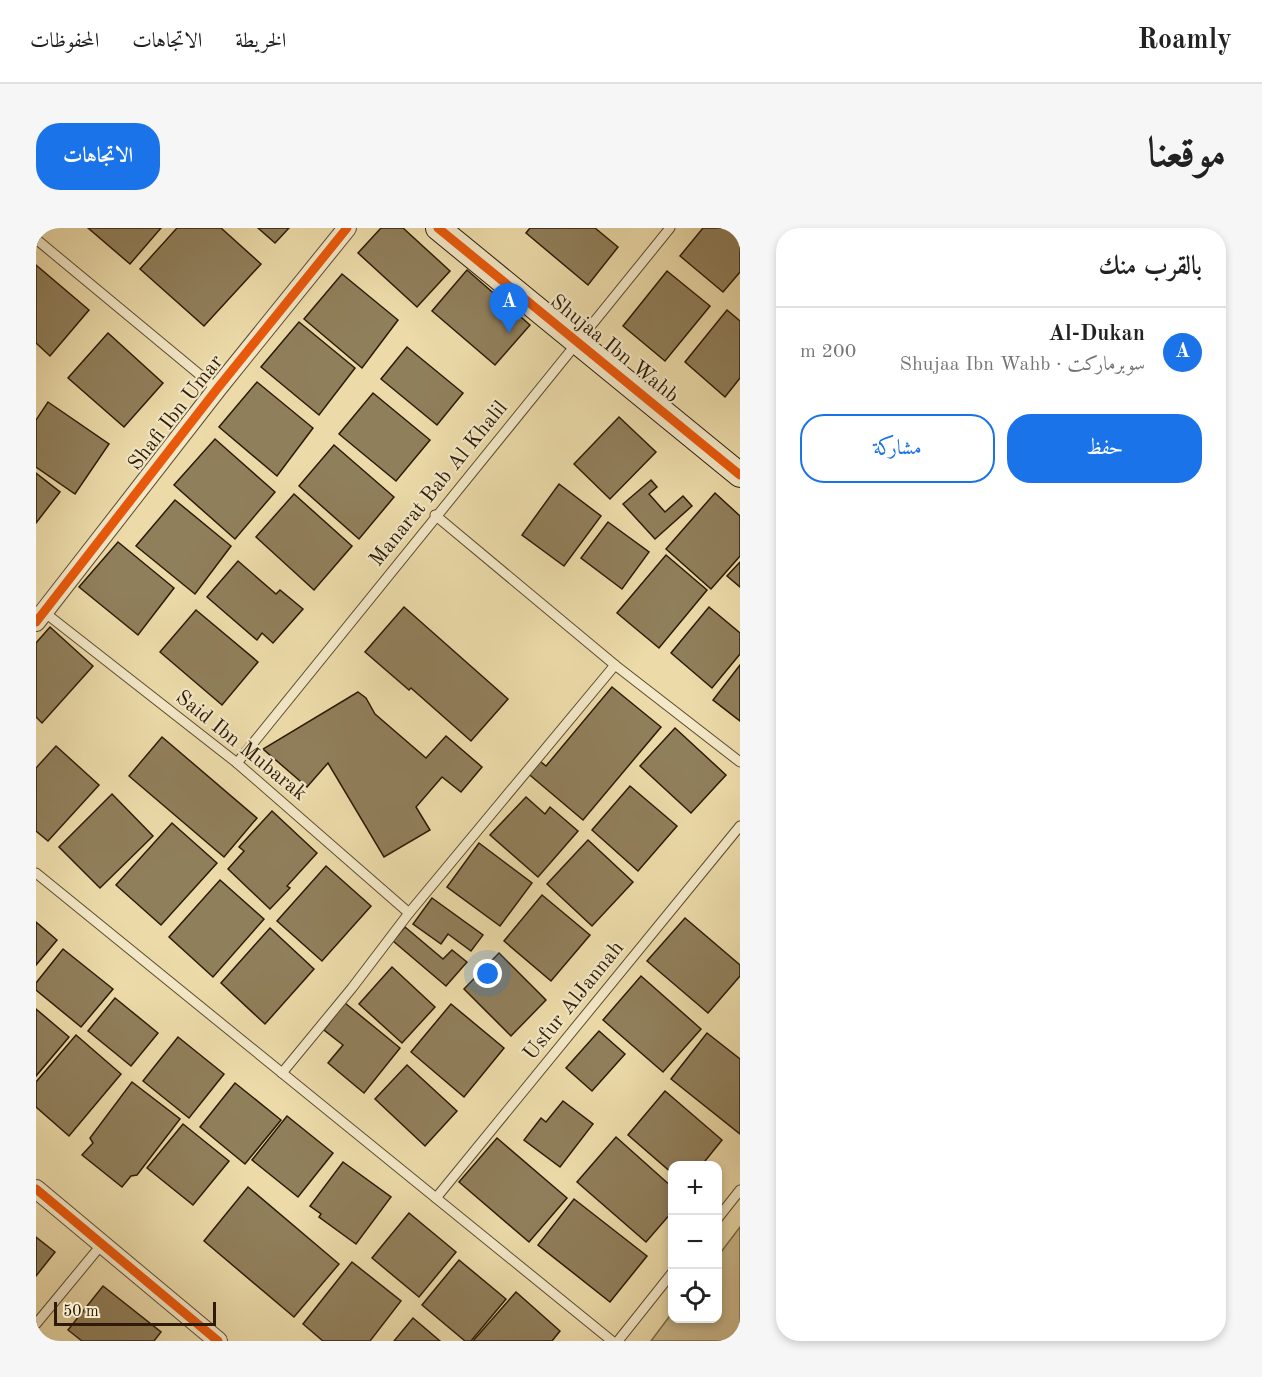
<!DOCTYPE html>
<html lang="ar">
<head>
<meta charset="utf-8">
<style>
	body { margin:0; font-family:"Old Standard TT",Amiri,serif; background:#f6f6f6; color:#222; direction:rtl }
	.controls { position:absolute; right:18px; bottom:18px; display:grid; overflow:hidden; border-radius:12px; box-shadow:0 3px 9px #0003 }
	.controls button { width:54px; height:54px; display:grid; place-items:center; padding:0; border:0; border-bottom:2px solid #e0e0e0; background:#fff; color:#222; font:30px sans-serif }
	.scale { position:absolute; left:18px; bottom:15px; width:162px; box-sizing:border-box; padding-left:6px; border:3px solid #2d1b07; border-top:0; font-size:16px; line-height:21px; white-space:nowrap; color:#2d1b07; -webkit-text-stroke:4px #f3e8c7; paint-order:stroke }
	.you { position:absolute; left:452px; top:746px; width:21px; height:21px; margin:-15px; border:4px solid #fff; border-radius:50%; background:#1a73e8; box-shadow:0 0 0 9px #1a73e833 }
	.badge { display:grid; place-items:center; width:39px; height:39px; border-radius:50%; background:#1a73e8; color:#fff; font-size:20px; font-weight:700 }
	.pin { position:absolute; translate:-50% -50px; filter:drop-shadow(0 2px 3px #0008) }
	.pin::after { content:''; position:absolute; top:32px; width:21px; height:18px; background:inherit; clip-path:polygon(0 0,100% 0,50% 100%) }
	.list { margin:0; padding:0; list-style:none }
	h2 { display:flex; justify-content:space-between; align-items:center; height:78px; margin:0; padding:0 24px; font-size:26px }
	h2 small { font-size:20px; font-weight:400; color:#767676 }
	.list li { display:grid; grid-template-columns:39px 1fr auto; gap:18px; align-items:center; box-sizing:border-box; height:90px; padding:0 24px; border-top:2px solid #e0e0e0 }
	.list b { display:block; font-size:22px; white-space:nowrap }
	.list p { margin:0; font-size:20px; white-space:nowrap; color:#767676 }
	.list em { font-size:20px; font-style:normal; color:#767676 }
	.actions { display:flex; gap:12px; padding:18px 24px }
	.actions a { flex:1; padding:14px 0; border:2px solid #1a73e8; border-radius:24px; text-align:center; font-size:21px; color:#1a73e8 }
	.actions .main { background:#1a73e8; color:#fff }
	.icon { flex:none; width:33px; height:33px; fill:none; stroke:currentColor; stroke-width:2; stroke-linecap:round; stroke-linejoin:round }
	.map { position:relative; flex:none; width:704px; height:1113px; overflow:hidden; direction:ltr; border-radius:24px }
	header { display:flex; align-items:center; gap:36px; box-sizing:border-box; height:84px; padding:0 30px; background:#fff; border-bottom:2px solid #e0e0e0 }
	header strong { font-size:28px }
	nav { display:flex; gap:33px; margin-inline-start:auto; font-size:21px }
	.intro { display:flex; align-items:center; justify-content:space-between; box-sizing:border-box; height:144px; padding:0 36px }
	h1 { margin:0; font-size:42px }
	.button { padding:15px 27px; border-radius:24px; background:#1a73e8; color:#fff; font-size:21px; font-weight:700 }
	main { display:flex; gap:36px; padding:0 36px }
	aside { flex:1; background:#fff; border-radius:24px; box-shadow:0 3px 9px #0003 }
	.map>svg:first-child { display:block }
</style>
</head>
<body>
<header>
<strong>Roamly</strong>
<nav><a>الخريطة</a><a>الاتجاهات</a><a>المحفوظات</a></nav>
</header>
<div class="intro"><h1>موقعنا</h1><a class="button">الاتجاهات</a></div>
<main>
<aside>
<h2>بالقرب منك<small></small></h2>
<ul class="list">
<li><span class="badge">A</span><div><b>Al-Dukan</b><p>سوبرماركت · Shujaa Ibn Wahb</p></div><em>200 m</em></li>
</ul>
<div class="actions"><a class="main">حفظ</a><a>مشاركة</a></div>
</aside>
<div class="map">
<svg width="704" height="1113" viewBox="0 0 704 1113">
	<rect width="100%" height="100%" fill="#ecdba9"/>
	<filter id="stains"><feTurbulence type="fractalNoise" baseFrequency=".00333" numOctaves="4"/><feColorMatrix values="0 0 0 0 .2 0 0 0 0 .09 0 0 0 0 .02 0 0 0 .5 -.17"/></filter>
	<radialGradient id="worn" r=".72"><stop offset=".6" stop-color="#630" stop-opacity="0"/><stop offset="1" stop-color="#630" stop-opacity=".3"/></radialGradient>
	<path fill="#ccba8d" stroke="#7c6a4a" stroke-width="1.5" d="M 704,999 L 704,1113 L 615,1113 L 636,1085 L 636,1090 L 682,1090 L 682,1028 Z"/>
	<g fill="#907f5b" stroke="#2d1b07" stroke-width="1.5">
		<path d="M 52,0 L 125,0 L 94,36 Z"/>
		<path d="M 141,0 L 185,0 L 225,36 L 168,98 L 104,41 Z"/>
		<path d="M 222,0 L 253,0 L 239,15 Z"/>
		<path d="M 345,0 L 367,0 L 414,43 L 381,79 L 322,25 Z"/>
		<path d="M 494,0 L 559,0 L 582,19 L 552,57 L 490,5 Z"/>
		<path d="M 667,0 L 704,0 L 704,44 L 687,64 L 644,28 Z"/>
		<path d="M 0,37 L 53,82 L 14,128 L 0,115 Z"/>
		<path d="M 431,42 L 494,97 L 459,137 L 396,83 Z"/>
		<path d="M 631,43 L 674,78 L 629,133 L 587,98 Z"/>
		<path d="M 306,46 L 362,92 L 326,140 L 268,91 Z"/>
		<path d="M 691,82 L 704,93 L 704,150 L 689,169 L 649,134 Z"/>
		<path d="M 263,94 L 319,140 L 283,187 L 225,139 Z"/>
		<path d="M 72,105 L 127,155 L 88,199 L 32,150 Z"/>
		<path d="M 371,119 L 427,165 L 401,197 L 345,151 Z"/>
		<path d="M 221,154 L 277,200 L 241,248 L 183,199 Z"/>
		<path d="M 337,165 L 394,212 L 360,253 L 303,206 Z"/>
		<path d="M 12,174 L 73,216 L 39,266 L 0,239 L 0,192 Z"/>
		<path d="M 583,189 L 620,224 L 574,271 L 538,236 Z"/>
		<path d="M 179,211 L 239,264 L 199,311 L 138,257 Z"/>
		<path d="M 298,217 L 358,269 L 323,311 L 263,258 Z"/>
		<path d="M 0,245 L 24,264 L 0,295 Z"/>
		<path d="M 615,252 L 621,259 L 613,266 L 629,284 L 647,268 L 656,278 L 619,311 L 587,276 Z"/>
		<path d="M 523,256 L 565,288 L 528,338 L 486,307 Z"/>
		<path d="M 679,265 L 704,288 L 704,328 L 675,361 L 630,321 Z"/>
		<path d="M 258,266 L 316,318 L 278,362 L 220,309 Z"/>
		<path d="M 139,272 L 195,318 L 159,366 L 100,318 Z"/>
		<path d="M 572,294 L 613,324 L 586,361 L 545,330 Z"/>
		<path d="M 82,314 L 138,360 L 102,407 L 43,359 Z"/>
		<path d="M 630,327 L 671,362 L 623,420 L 581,385 Z"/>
		<path d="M 202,333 L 240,366 L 244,362 L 267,381 L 237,415 L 226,405 L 221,412 L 171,369 Z"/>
		<path d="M 704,334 L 704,359 L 691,348 Z"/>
		<path d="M 368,379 L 472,471 L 435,513 L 375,460 L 373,462 L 329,424 Z"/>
		<path d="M 673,379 L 704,405 L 704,426 L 676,460 L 635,425 Z"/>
		<path d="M 160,382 L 222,434 L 186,477 L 124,424 Z"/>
		<path d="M 14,399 L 57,438 L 6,495 L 0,489 L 0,415 Z"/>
		<path d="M 704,437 L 704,493 L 677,472 Z"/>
		<path d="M 576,459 L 625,499 L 547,592 L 489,543 L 500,530 L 510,538 Z"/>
		<path d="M 322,464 L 330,470 L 339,486 L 390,530 L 410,508 L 446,539 L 425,564 L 406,549 L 380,579 L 394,602 L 348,629 L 292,535 L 271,559 L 227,521 Z"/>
		<path d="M 639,500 L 690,547 L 655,585 L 604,538 Z"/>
		<path d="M 126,509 L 221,590 L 188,629 L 93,548 Z"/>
		<path d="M 20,518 L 63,557 L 12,613 L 0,603 L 0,540 Z"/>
		<path d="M 594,558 L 641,598 L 602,643 L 556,602 Z"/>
		<path d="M 76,566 L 117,608 L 64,660 L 23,619 Z"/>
		<path d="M 490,569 L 509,586 L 514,579 L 542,603 L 502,649 L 454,607 Z"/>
		<path d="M 236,583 L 281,625 L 251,658 L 254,660 L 234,681 L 192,641 L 208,623 L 203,619 Z"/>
		<path d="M 136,595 L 181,635 L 125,697 L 80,657 Z"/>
		<path d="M 552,612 L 597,654 L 556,698 L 511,656 Z"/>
		<path d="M 443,615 L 496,655 L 464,698 L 411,659 Z"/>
		<path d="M 290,638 L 335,678 L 286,733 L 241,693 Z"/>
		<path d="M 184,652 L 228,691 L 177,749 L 133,709 Z"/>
		<path d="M 506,667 L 554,707 L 515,753 L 468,713 Z"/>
		<path d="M 396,670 L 447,707 L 435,723 L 412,706 L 405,716 L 377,696 Z"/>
		<path d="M 649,690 L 704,737 L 704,748 L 672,785 L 611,733 Z"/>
		<path d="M 0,694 L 21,712 L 0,737 Z"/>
		<path d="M 369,699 L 407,731 L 416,722 L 431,734 L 410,758 L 357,713 Z"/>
		<path d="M 234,700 L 278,741 L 229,796 L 185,755 Z"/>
		<path d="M 27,721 L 77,761 L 45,799 L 0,762 L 0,755 Z"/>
		<path d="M 463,725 L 510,772 L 475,808 L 428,761 Z"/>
		<path d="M 356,739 L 399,779 L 366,815 L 323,776 Z"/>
		<path d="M 605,748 L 665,801 L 627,844 L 567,792 Z"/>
		<path d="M 79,770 L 122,805 L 95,838 L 52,803 Z"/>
		<path d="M 309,775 L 364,820 L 328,865 L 292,835 L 307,817 L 288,802 Z"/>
		<path d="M 415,776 L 468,820 L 428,869 L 375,824 Z"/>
		<path d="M 0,781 L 33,809 L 0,848 Z"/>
		<path d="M 563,803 L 589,826 L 556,863 L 530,840 Z"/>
		<path d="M 671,805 L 704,831 L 704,906 L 635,851 Z"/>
		<path d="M 40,807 L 85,846 L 33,908 L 0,879 L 0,854 Z"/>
		<path d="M 142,809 L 188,846 L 153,890 L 107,853 Z"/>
		<path d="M 371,837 L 421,883 L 389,918 L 339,871 Z"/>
		<path d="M 96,854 L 144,891 L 101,947 L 95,948 L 86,959 L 46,927 L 57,915 L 54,910 Z"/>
		<path d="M 199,855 L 245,892 L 209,936 L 164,899 Z"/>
		<path d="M 629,863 L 686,912 L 665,938 L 636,938 L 636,945 L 592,907 Z"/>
		<path d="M 527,873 L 557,896 L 524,939 L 488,912 L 505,890 L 510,894 Z"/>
		<path d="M 251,888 L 297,925 L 262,969 L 216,932 Z"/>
		<path d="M 147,896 L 193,933 L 157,977 L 111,940 Z"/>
		<path d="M 580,909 L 636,959 L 636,984 L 610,1014 L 541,954 Z"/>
		<path d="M 461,910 L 531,970 L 493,1014 L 423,954 Z"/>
		<path d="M 307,934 L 355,969 L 320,1016 L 283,989 L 285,986 L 274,978 Z"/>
		<path d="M 212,959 L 303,1036 L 258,1089 L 168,1013 Z"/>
		<path d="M 538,971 L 611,1028 L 574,1074 L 502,1017 Z"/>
		<path d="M 373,985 L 420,1024 L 383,1069 L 336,1030 Z"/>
		<path d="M 0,1009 L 19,1024 L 0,1048 Z"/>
		<path d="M 423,1032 L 470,1071 L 435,1113 L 429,1113 L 386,1077 Z"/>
		<path d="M 316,1034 L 365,1073 L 334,1113 L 287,1113 L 267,1096 Z"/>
		<path d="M 67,1058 L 125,1104 L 118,1113 L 46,1113 L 32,1102 Z"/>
		<path d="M 480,1064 L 524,1103 L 516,1113 L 437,1113 Z"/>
		<path d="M 377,1090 L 404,1113 L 358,1113 Z"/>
	</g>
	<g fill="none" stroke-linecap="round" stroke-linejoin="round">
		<defs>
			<g id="lane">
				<path d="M 0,11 L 181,161"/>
				<path d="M 399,287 L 579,437 L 704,534"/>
				<path d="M 8,384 L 201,535 L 373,685"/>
				<path d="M 201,535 L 634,0"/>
				<path d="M 0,645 L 576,1113"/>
				<path d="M 246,845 L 316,760 L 373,685 L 579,437"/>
				<path d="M 400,970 L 704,598"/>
				<path d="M 682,990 L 704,962"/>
				<path d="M 0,1096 L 66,1016"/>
				<path d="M 582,1113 L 636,1045"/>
			</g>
			<g id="street">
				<path d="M 0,394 L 181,161 L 311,0"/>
				<path d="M 0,961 L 182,1113"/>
			</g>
			<path id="secondary" d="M 402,0 L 704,247"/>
		</defs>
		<use href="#lane" stroke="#5d4b30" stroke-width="11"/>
		<use href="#street" stroke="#5d4b30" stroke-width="20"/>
		<use href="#secondary" stroke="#2d1b07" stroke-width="26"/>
		<use href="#lane" stroke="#f3e8c7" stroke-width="9"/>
		<use href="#street" stroke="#f3e8c7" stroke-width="18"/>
		<use href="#secondary" stroke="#f3e8c7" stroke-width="24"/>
		<defs>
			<g id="cycleway">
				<path d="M 402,0 L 704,247"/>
				<path d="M 0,394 L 181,161 L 311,0"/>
				<path d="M 0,961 L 182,1113"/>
			</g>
		</defs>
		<use href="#cycleway" stroke="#f3e8c7" stroke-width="13"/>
		<use href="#cycleway" stroke="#e8590c" stroke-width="9"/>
	</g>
	<g text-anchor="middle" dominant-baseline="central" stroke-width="4.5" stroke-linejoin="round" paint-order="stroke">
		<g font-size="21" fill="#2d1b07" stroke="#f3e8c7">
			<text transform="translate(578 121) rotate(39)">Shujaa Ibn Wahb</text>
			<text transform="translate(140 185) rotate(-52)">Shafi Ibn Umar</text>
			<text transform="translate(403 256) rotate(-51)">Manarat Bab Al Khalil</text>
			<text transform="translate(205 518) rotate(39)">Said Ibn Mubarak</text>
			<text transform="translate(538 773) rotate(-51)">Usfur AlJannah</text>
		</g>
	</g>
	<rect width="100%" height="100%" filter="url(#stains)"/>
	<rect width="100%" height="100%" fill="url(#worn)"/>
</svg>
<div class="controls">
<button>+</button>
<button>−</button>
<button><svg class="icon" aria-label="locate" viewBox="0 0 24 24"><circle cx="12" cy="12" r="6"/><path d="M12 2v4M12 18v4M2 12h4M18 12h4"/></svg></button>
</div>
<div class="scale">50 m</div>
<div class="you"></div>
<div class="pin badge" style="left:473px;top:105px">A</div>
</div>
</main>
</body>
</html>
